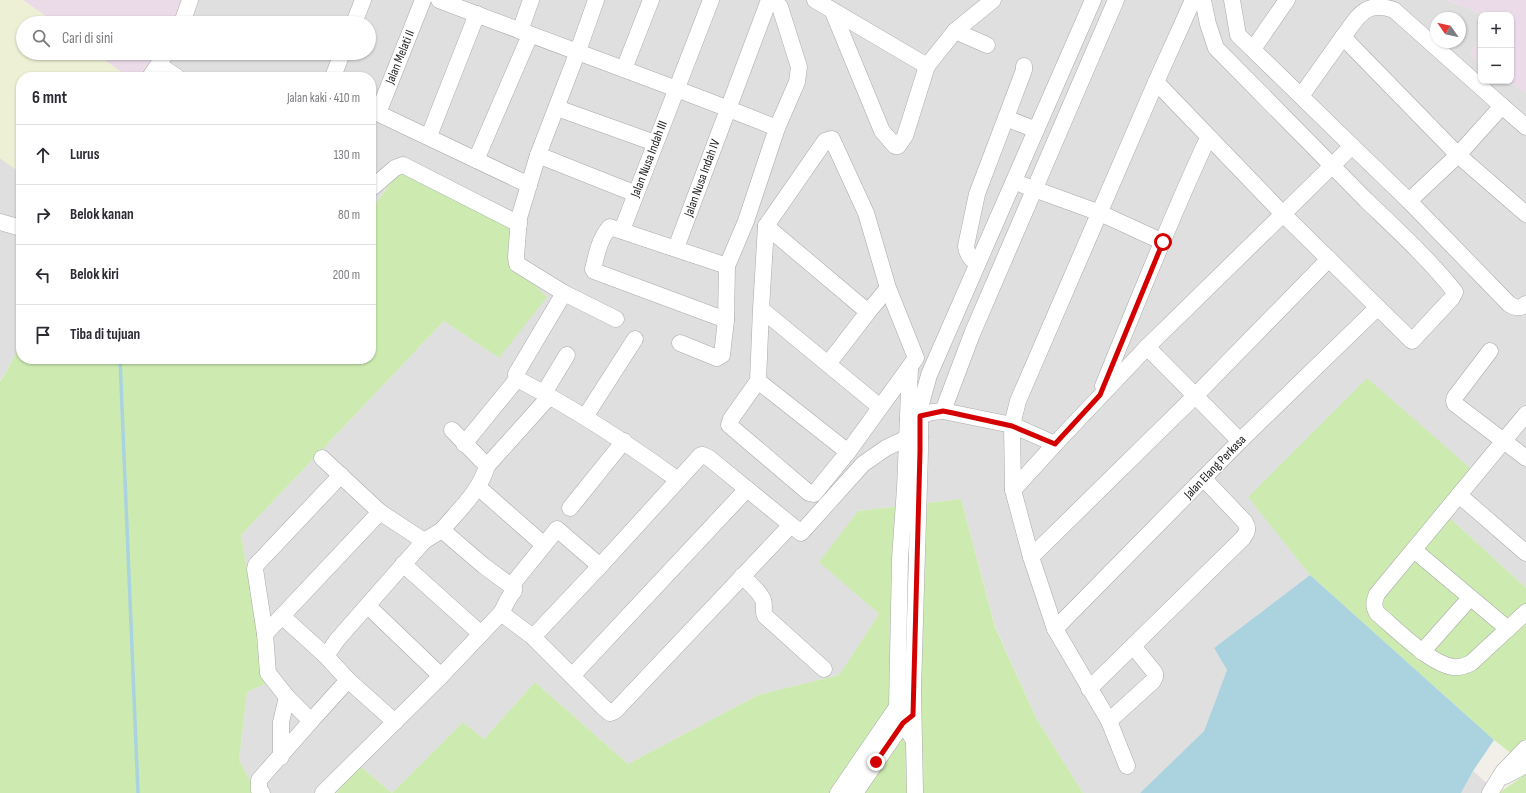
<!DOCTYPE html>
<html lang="id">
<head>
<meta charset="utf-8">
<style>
	body { margin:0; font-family:"Sofia Sans Condensed",sans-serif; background:#f7f7f7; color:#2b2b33 }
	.controls { position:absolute; right:12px; top:12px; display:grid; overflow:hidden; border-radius:8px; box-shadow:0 1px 3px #0004 }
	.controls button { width:36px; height:36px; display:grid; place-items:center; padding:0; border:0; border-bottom:1px solid #e1e1e2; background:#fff; color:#2b2b33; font:20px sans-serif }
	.compass { position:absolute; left:1430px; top:12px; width:36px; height:36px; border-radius:50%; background:#fff; box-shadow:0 1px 3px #0004; rotate:304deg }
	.stop { position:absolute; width:12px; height:12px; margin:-9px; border:3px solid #d40000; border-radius:50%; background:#fff }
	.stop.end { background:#d40000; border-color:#fff; box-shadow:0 1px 4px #0008 }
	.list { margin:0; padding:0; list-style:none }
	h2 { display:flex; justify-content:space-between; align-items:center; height:52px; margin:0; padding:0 16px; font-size:17px }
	h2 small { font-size:13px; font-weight:400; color:#7c7c81 }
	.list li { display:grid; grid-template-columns:26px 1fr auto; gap:12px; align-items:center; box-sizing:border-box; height:60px; padding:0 16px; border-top:1px solid #e1e1e2 }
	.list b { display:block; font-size:15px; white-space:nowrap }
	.list em { font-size:13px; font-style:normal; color:#7c7c81 }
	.icon { flex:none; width:22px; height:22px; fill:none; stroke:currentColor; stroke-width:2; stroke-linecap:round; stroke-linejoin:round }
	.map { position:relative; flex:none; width:1526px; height:793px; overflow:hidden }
	.search { position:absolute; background:#fff; box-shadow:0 1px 3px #0004; left:16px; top:16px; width:360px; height:44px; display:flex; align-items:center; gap:10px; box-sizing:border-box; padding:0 14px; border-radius:22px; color:#7c7c81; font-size:15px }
	.panel { position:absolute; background:#fff; box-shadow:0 1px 3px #0004; left:16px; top:72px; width:360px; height:292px; border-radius:16px }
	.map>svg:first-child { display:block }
</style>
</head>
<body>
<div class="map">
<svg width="1526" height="793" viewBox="0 0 1526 793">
	<rect width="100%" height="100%" fill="#f2efe9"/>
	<g fill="#e0dfdf" fill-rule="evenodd">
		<path d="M 183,0 L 1447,0 L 1484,15 L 1481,15 L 1481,37 L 1470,54 L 1481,62 L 1481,81 L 1508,81 L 1526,93 L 1526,588 L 1440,509 L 1470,467 L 1248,496 L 1310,575 L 1214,648 L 1227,670 L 1204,731 L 1140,793 L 1083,793 L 1036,718 L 995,626 L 961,499 L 858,511 L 820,562 L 879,614 L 839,675 L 758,695 L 628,764 L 535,682 L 484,739 L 463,722 L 392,793 L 360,766 L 336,793 L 257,793 L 239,760 L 247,692 L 267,683 L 241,535 L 444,321 L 499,358 L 401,168 L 371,210 L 371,77 L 137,77 L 157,53 L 369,53 L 369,23 L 175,23 ZM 1436,18 L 1460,18 L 1460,42 L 1436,42 Z"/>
		<path d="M 0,158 L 21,173 L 21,344 L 5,374 L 0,380 Z"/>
		<path d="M 1473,771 L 1498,793 L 1461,793 Z"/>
	</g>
	<g fill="#ebdbe8">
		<path d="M 23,0 L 183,0 L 175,23 L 55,23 Z"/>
		<path d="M 1447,0 L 1526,0 L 1526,93 L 1508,81 L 1511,81 L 1511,15 L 1484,15 Z"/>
		<path d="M 1481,37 L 1481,62 L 1470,54 Z"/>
		<path d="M 95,53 L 157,53 L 137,77 L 128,77 Z"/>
	</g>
	<path fill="#eef0d5" d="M 0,0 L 23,0 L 55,23 L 23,23 L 23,53 L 95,53 L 128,77 L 21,77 L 21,173 L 0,158 Z"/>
	<g fill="#cdebb0">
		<path d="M 402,167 L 520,229 L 511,262 L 547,297 L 499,358 L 444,321 L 241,535 L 267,683 L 247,692 L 239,760 L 257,793 L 0,793 L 0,381 L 5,374 L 21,344 L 21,359 L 371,359 L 371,210 Z"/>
		<path d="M 1367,378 L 1470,468 L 1440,509 L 1526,588 L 1526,765 L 1494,740 L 1310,575 L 1248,497 Z"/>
		<path d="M 961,499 L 995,627 L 1036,718 L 1083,793 L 336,793 L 360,766 L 392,793 L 463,722 L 484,739 L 535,682 L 628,764 L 758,695 L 839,675 L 879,614 L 819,562 L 858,511 Z"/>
		<path d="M 1526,774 L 1526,793 L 1499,793 Z"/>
	</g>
	<path fill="#aad3df" d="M 1310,575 L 1494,740 L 1473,771 L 1461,793 L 1140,793 L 1204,731 L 1227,670 L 1214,648 Z"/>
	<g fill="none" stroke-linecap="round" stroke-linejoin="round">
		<path stroke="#aad3df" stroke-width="3.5" d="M 120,359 L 138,793"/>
		<defs>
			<g id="minor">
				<path d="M 439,0 C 551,43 665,83 777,128"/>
				<path d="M 596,0 L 578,51 L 538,155 L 519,218 L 516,257 L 517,264 L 564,293 L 516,374 L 517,379 L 521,381 C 577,410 627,443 678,480"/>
				<path d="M 815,0 L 927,66 L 955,31 L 993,0"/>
				<path d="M 1203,0 L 1208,24 L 1216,48 C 1266,99 1316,149 1366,200 C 1397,230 1428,258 1455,292 L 1452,298 L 1412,341 L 1283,214 L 1352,146 L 1409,201"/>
				<path d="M 1232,0 L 1238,35 L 1352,146"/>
				<path d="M 833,12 L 882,131 L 895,146 L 898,146 L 905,136 L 927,66"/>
				<path d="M 182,23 L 190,0"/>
				<path d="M 354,23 L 363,0"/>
				<path d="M 520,31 L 531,0"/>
				<path d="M 955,31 L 987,45"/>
				<path d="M 1343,37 C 1358,17 1364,0 1394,10 L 1502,106"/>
				<path d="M 1253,49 L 1287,0"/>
				<path d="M 159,65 L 177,77"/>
				<path d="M 624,69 L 651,0"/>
				<path d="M 150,77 L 166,53"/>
				<path d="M 333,77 L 342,53"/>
				<path d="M 1301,96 L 1343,37 L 1458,155 L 1526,214"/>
				<path d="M 557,108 L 655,143"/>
				<path d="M 371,110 L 529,185"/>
				<path d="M 378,113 L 423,0"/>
				<path d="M 1006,118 L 1036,130"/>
				<path d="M 1526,127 L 1502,106 L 1458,155 L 1409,201 L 1509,304 C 1515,308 1520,309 1526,304"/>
				<path d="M 429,136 L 477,14"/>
				<path d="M 538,155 L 636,194"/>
				<path d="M 476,160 L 530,35"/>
				<path d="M 1023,185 L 1100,213 L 1163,242"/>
				<path d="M 371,187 L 373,187 L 395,168 L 403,165 L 519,224"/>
				<path d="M 0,222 L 21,228"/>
				<path d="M 766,226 L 868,312 L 828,364"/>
				<path d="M 622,230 L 711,0"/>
				<path d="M 676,248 L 769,0"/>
				<path d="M 977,263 C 970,259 967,254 966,246 L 977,194 L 1024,70 L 1024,66"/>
				<path d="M 564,293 L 616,319"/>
				<path d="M 761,309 L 766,226 L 825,141 L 832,139 L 866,213 L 888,288 L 916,358 L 848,452 L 814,494 L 809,493 L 729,425 L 731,419 L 758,381 L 761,309 L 880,407"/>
				<path d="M 868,312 L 888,288"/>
				<path d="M 726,320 L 594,271 L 593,269 C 597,254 599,239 610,227 L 727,266"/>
				<path d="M 680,343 L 717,358 L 722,355 L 726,320 L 727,266 L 746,221 L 777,128 L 797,82 L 799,67 L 780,7 L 774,0"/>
				<path d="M 1147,347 L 1240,441"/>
				<path d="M 1490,351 L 1455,397 L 1454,401 L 1455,404 L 1526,458"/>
				<path d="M 910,368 L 905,488 L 900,559 L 897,707 L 903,723 L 913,739"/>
				<path d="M 758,381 L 848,452"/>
				<path d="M 1103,386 C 1137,303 1170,219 1208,138"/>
				<path d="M 544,393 L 567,355"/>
				<path d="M 943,411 L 972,334 L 1116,0"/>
				<path d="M 1526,414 L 1377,594 C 1374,601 1373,605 1377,613 C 1395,628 1430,664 1453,667 C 1460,668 1465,666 1471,663 L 1526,612"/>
				<path d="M 585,417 L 635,339"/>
				<path d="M 908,420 L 932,412 L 943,411 L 1012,425 L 1013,490 L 1031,557 L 1055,629 L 1109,721 L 1127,766"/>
				<path d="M 452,430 L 487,466"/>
				<path d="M 464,444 L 517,379"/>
				<path d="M 1055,444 L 1147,347 L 1283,214 L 1156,82"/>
				<path d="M 322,458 L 380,512 L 424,541 L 442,530 L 484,566 L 514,588 L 514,591 C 508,597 506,605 501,613 L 533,637 L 604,708 L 610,713 L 615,711 L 791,525"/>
				<path d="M 478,487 L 544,545"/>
				<path d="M 1013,490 L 1055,444 L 1012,425 L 1018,401 L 1156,82 L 1193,0"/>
				<path d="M 1459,495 L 1526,553"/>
				<path d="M 570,508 L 624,441"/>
				<path d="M 442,530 C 458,511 480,491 487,466 L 549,397"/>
				<path d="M 1414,550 L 1508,629"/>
				<path d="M 1031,557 L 1195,396 L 1329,259"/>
				<path d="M 403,564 L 481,634"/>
				<path d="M 742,576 C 748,582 759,591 762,598 C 766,603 762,610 765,616 L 824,669"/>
				<path d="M 511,586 L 557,529 L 600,566"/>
				<path d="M 368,606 L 441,676"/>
				<path d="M 282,616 L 326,656"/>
				<path d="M 1055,629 L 1240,441 L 1377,308"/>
				<path d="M 265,634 L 380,512"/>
				<path d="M 533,637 L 600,566 L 701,455 L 703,455 L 709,458 L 801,533 L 863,464 L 886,448 L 907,438 L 920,437"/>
				<path d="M 1422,652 L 1470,598"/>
				<path d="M 572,676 L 747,489"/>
				<path d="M 1089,689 L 1243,538 C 1247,532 1249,529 1245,522 L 1204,479"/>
				<path d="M 311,721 L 348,680"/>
				<path d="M 1109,721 L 1153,681 L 1155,677 L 1155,673 L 1133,646"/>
				<path d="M 395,722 L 348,680 L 326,656 L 337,640 L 424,541"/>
				<path d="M 281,757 L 281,722 L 287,697"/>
				<path d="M 1505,776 L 1526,765"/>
				<path d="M 262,793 L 259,790 L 259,780 L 311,721 L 287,697 L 268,673 L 265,634 L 255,569 L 256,565 L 341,475"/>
				<path d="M 323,793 L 441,676 L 501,613"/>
				<path d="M 838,793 L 897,707 L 902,701"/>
				<path d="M 855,793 L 903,723 L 910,717"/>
				<path d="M 915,793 L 913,689 L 920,451 L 920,408 L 929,375 L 1093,0"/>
				<path d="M 1490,793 L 1503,772 L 1526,748"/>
			</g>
		</defs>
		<use href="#minor" stroke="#a9a9a9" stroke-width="17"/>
		<use href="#minor" stroke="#fff" stroke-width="16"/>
	</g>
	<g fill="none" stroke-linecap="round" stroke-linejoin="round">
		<path stroke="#d40000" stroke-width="5" d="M 876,762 L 903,723 L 913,715 L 920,451 L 920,416 L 943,411 L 953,413 L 1012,426 L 1055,444 L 1100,395 L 1163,242"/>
	</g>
	<g text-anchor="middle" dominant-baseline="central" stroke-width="3" stroke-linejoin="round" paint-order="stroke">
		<g font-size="13" fill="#222" stroke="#fff">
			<text transform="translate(400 57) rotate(-68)">Jalan Melati II</text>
			<text transform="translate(649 159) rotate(-69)">Jalan Nusa Indah III</text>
			<text transform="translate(702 178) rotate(-70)">Jalan Nusa Indah IV</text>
			<text transform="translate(1215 467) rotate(-46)">Jalan Elang Perkasa</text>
		</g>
	</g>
</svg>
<div class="controls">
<button>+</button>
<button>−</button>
</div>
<svg class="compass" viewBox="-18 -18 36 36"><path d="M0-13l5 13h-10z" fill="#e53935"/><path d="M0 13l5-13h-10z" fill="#7c7c81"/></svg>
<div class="stop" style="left:1163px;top:242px"></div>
<div class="stop end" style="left:876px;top:762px"></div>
<div class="search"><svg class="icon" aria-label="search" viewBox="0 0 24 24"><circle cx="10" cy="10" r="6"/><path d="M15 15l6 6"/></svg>Cari di sini</div>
<section class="panel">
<h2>6 mnt<small>Jalan kaki · 410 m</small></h2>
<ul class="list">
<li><svg class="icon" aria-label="ahead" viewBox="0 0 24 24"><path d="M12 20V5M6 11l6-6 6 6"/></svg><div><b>Lurus</b></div><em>130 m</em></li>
<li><svg class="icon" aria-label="right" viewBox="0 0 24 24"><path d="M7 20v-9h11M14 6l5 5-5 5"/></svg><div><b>Belok kanan</b></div><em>80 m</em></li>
<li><svg class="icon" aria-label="left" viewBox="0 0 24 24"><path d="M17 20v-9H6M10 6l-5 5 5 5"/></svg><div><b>Belok kiri</b></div><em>200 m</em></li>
<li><svg class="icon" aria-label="arrive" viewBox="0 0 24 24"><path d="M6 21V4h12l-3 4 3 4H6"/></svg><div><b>Tiba di tujuan</b></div></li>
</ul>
</section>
</div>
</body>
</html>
